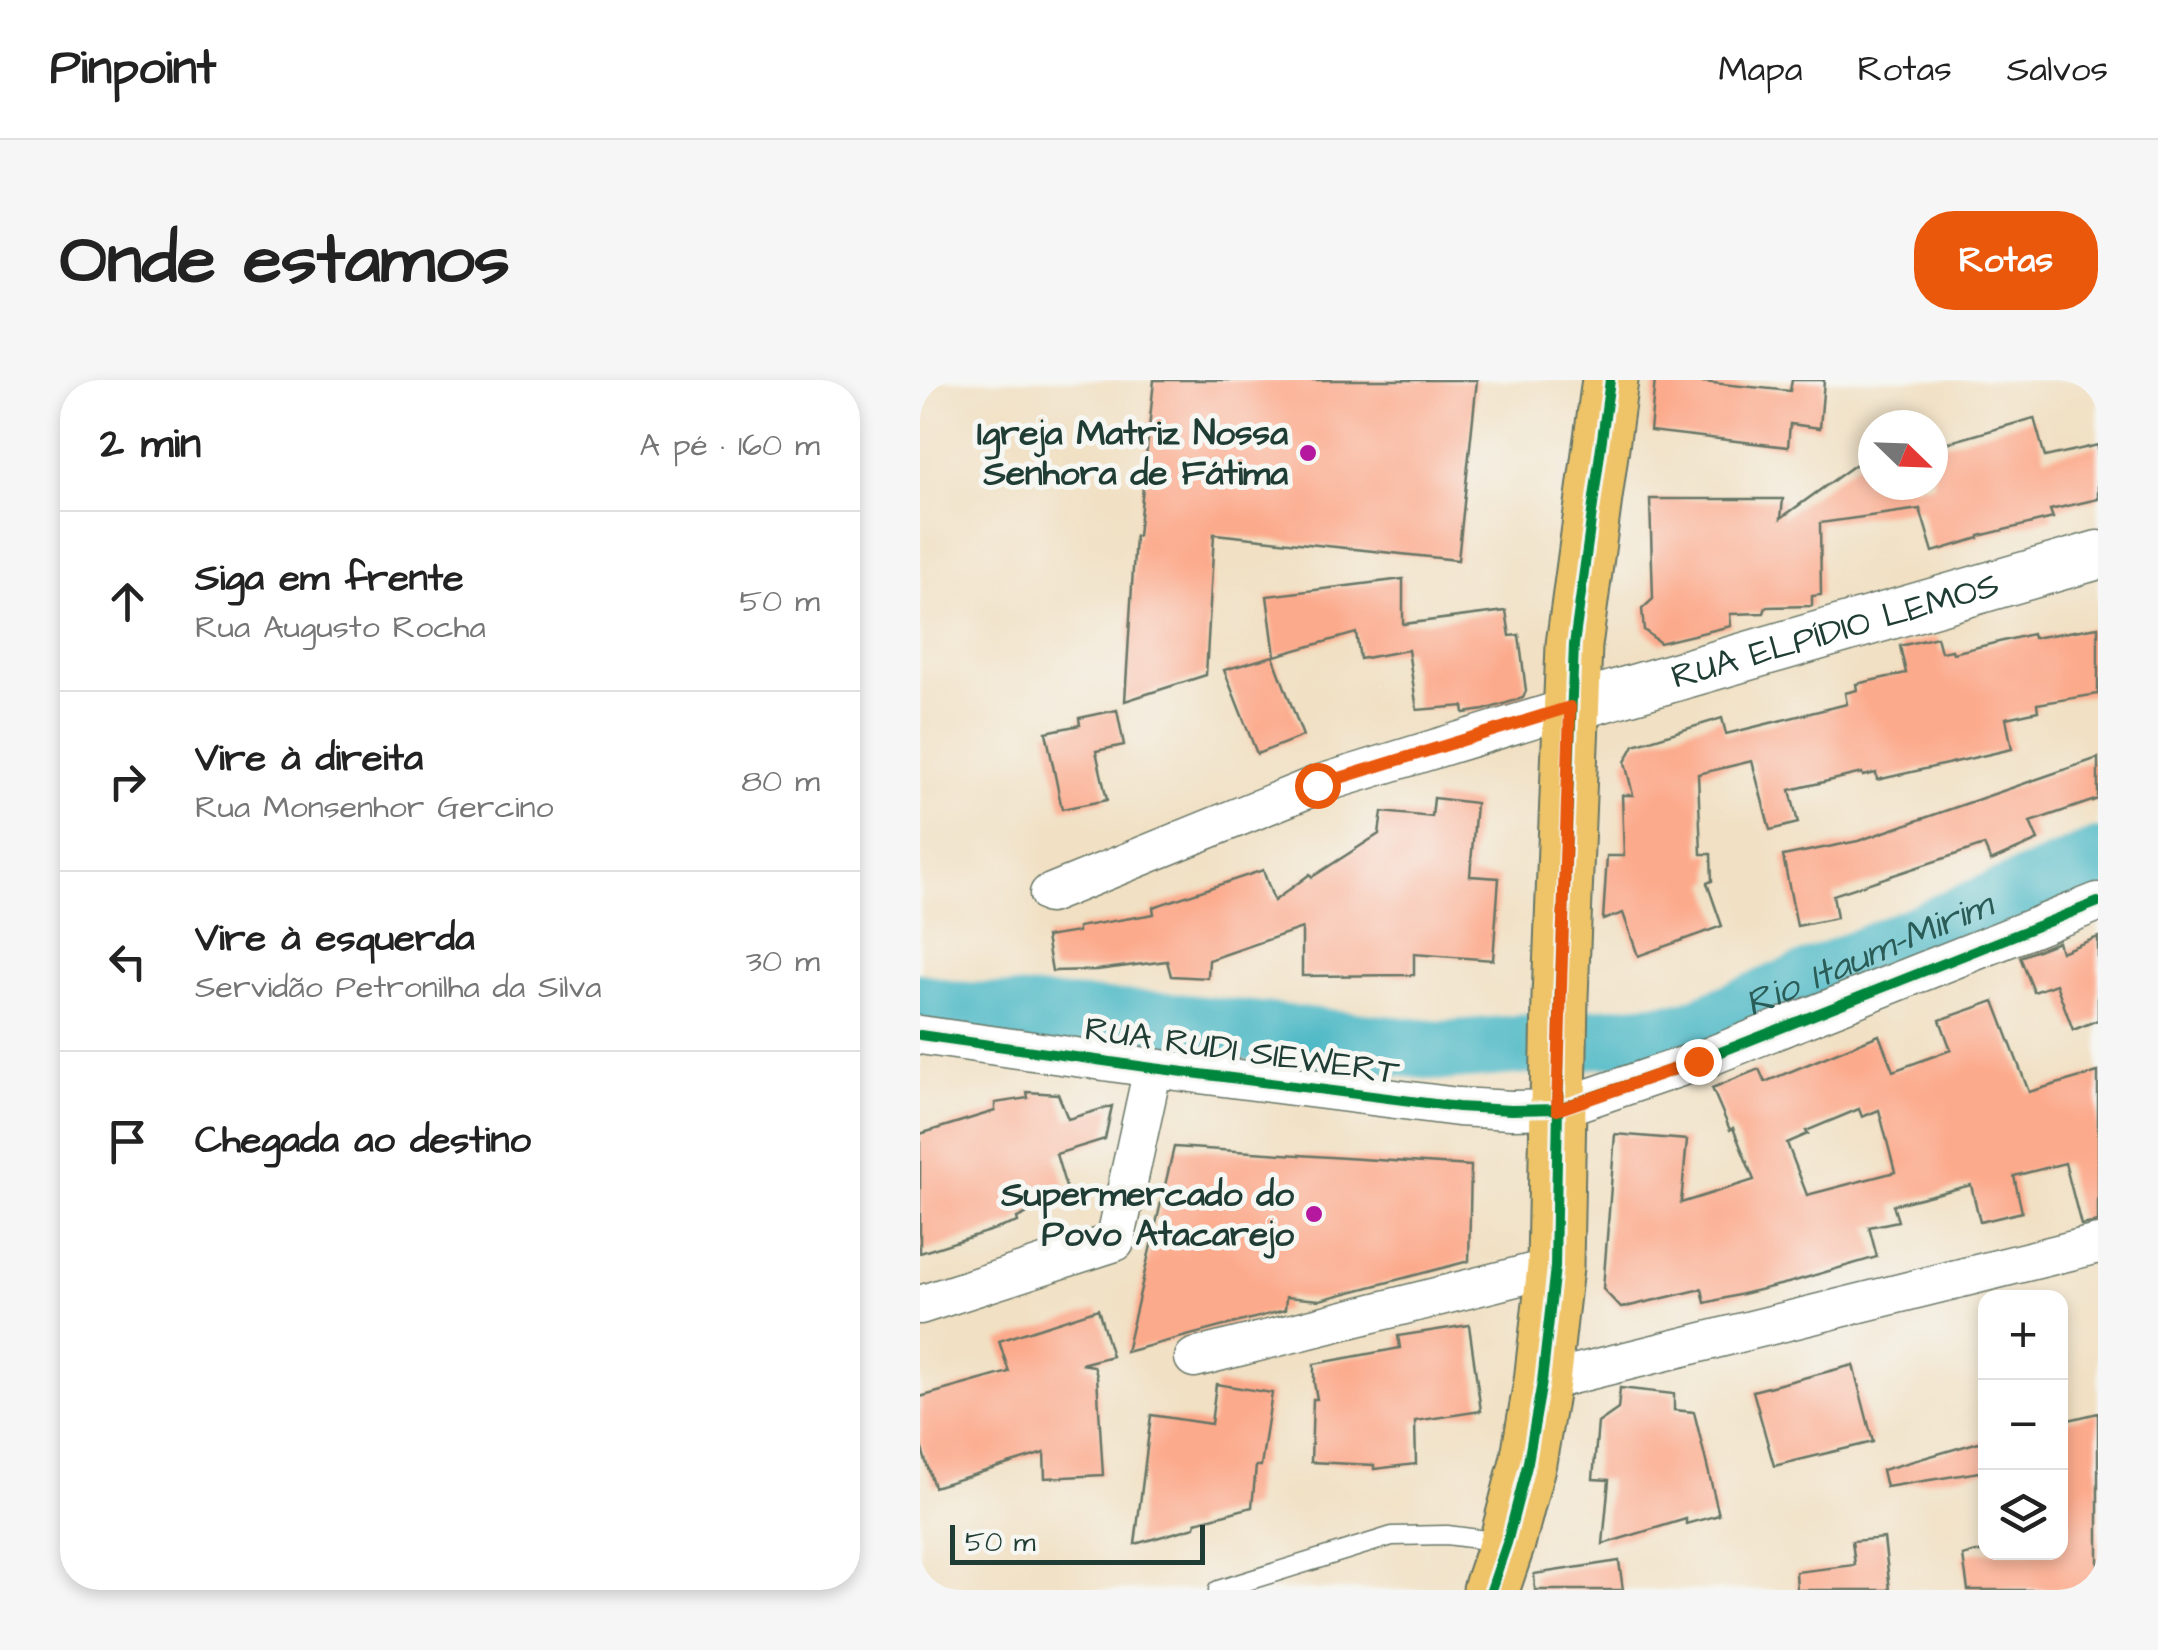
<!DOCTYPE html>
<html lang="pt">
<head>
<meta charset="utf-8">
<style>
	body { margin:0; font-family:"Architects Daughter",sans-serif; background:#f6f6f6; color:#222 }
	.controls { position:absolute; right:30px; bottom:30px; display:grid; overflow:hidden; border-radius:20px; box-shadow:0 5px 15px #0003 }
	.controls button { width:90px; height:90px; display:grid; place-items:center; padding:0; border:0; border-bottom:2px solid #e0e0e0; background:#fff; color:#222; font:50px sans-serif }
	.compass { position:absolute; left:938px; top:30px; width:90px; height:90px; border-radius:50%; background:#fff; box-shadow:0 5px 15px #0003; rotate:113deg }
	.scale { position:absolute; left:30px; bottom:25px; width:255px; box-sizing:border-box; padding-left:10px; border:5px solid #1f3d34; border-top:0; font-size:28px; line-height:35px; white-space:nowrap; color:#1f3d34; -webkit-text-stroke:8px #f6f6f2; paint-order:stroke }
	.stop { position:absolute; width:30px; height:30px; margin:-22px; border:8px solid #ea580c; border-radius:50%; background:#fff }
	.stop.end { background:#ea580c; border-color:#fff; box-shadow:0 2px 10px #0008 }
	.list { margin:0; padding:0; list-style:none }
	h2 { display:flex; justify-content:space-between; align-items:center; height:130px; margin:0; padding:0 40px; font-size:42px }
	h2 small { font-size:32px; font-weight:400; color:#767676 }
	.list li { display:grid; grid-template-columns:65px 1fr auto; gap:30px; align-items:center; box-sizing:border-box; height:180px; padding:0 40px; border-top:2px solid #e0e0e0 }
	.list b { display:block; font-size:38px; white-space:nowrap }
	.list p { margin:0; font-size:32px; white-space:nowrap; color:#767676 }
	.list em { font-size:32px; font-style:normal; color:#767676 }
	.icon { flex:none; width:55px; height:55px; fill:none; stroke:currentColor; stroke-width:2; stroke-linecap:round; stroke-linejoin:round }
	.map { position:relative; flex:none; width:1178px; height:1210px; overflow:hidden; border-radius:40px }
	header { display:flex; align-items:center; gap:60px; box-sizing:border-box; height:140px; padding:0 50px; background:#fff; border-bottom:2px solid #e0e0e0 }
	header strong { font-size:48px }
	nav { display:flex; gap:55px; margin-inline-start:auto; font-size:35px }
	.intro { display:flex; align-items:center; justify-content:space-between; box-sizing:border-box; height:240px; padding:0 60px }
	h1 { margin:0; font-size:70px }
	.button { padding:25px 45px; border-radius:40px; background:#ea580c; color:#fff; font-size:35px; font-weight:700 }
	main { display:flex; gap:60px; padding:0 60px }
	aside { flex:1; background:#fff; border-radius:40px; box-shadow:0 5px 15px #0003 }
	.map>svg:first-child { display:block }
</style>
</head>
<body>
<header>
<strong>Pinpoint</strong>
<nav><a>Mapa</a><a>Rotas</a><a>Salvos</a></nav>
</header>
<div class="intro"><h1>Onde estamos</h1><a class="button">Rotas</a></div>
<main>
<aside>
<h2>2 min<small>A pé · 160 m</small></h2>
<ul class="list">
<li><svg class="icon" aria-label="ahead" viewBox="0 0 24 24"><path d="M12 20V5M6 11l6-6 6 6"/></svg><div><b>Siga em frente</b><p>Rua Augusto Rocha</p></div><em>50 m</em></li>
<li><svg class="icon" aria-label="right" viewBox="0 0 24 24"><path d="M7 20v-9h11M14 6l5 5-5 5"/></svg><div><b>Vire à direita</b><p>Rua Monsenhor Gercino</p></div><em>80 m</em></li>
<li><svg class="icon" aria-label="left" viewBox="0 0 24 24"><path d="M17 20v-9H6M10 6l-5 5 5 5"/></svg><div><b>Vire à esquerda</b><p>Servidão Petronilha da Silva</p></div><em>30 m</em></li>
<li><svg class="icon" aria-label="arrive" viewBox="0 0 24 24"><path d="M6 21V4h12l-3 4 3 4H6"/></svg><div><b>Chegada ao destino</b></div></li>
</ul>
</aside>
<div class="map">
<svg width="1178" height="1210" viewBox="0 0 1178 1210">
	<rect width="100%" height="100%" fill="#f6f6f2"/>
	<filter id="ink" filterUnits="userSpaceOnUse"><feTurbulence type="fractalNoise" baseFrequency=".01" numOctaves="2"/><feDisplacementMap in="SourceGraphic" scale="20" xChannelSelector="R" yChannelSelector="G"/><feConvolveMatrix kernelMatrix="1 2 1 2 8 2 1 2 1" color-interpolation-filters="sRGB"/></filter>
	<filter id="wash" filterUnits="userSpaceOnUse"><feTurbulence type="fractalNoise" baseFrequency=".0048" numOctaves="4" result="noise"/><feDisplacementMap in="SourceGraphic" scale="40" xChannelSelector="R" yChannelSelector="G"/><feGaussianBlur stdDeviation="2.25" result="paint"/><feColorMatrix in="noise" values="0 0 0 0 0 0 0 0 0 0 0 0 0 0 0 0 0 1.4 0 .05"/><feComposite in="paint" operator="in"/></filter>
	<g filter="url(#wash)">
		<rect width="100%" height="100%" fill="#f1e0c3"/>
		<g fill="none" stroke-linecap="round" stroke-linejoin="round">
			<path stroke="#49b7c4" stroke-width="60" id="s1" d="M 0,623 L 31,631 L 246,642 L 522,671 L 769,651 L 1178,478"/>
		</g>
		<g id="blocks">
			<g fill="#fcaa8c" fill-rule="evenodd">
				<path d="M 234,0 L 557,0 L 538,180 L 294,154 L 286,295 L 205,321 L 215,156 L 218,156 Z"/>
				<path d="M 735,0 L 763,0 L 870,11 L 872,0 L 904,0 L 900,48 L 870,44 L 868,67 L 730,51 Z"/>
				<path d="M 1114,38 L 1125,77 L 1178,65 L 1178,119 L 1130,130 L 1133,138 L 1059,156 L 1059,158 L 1013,172 L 1000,129 L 900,143 L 901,215 L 892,216 L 892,226 L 846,227 L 844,233 L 810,234 L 811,246 L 740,263 L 724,250 L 722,229 L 733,219 L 730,119 L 863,119 L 861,138 L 953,72 L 953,105 L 1013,105 L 1013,67 Z"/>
				<path d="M 483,199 L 483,244 L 586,231 L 590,256 L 599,255 L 606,311 L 603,318 L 564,330 L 544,333 L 543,326 L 497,330 L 488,270 L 440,279 L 436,253 L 355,276 L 347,216 Z"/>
				<path d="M 1178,247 L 1178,314 L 1117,324 L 1118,331 L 1086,338 L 1092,369 L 957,400 L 956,393 L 943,396 L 942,393 L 870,410 L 878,443 L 850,450 L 832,381 L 778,394 L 781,474 L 791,474 L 792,501 L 787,503 L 802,546 L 718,576 L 703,533 L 683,540 L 687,476 L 704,476 L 702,415 L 713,415 L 705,382 L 714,365 L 802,338 L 806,354 L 927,324 L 925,313 L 937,310 L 936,304 L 986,293 L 980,266 L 1017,257 L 1021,272 L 1032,270 L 1033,273 L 1112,254 L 1113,258 Z"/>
				<path d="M 353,276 L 383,356 L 337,374 L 304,290 Z"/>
				<path d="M 197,330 L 204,365 L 176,371 L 187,420 L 142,429 L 126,352 L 160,345 L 159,338 Z"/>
				<path d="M 1178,378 L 1178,419 L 1110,442 L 1118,460 L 1071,481 L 1064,465 L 913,515 L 917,538 L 877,546 L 863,476 L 938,461 Z"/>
				<path d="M 514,418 L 556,423 L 550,496 L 579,498 L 573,580 L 494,574 L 494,595 L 382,596 L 382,548 L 289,580 L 288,598 L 251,596 L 247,581 L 177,590 L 132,591 L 126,557 L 158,552 L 158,547 L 234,534 L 233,527 L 343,490 L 354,521 L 390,494 L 392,497 L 459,454 L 462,432 L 512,437 Z"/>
				<path d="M 1178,557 L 1178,640 L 1153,650 L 1136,604 L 1114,612 L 1100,577 L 1138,562 L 1141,572 Z"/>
				<path d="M 1074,621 L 1109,712 L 1178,692 L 1178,842 L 1161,845 L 1145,783 L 1094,796 L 1102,832 L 1060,842 L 1051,805 L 973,825 L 978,841 L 949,847 L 957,877 L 868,903 L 785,923 L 782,909 L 701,928 L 683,909 L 695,754 L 767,760 L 761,823 L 834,800 L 813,748 L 810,750 L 792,708 L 839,689 L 845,702 L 959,655 L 973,691 L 1031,670 L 1020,640 ZM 939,729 L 942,737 L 959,730 L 975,792 L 887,815 L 867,763 L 888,754 L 886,751 Z"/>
				<path d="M 107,712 L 138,714 L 148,739 L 192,726 L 185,759 L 136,774 L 148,814 L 97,838 L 98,842 L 0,873 L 0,754 L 75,731 L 75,723 L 108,718 Z"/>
				<path d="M 254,767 L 551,786 L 549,881 L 400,920 L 366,917 L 365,930 L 206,972 Z"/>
				<path d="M 178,929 L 192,976 L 161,984 L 174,986 L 177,996 L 183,1095 L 125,1098 L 124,1073 L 14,1107 L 0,1063 L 0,1017 L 89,992 L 79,961 Z"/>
				<path d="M 549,945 L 561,1031 L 495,1041 L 496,1084 L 454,1089 L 454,1085 L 391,1082 L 393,1019 L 397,1019 L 394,1003 L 394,984 L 480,968 L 478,956 Z"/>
				<path d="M 933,985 L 953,1062 L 854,1086 L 833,1011 Z"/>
				<path d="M 296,1004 L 352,1013 L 341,1086 L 336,1086 L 332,1127 L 276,1142 L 275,1147 L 215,1164 L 231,1035 L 291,1044 Z"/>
				<path d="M 700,1008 L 754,1014 L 754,1030 L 774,1032 L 799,1135 L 766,1144 L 766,1139 L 683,1164 L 689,1100 L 673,1099 L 678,1043 L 698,1029 Z"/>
				<path d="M 1178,1033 L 1178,1210 L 1048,1210 L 1043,1176 L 1056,1172 L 1140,1172 L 1140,1042 Z"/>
				<path d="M 1066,1060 L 1066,1091 L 966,1107 L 962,1090 Z"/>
				<path d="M 964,1158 L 970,1210 L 877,1210 L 876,1192 L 935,1185 L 932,1161 Z"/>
				<path d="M 699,1181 L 703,1210 L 615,1210 L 614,1194 Z"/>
			</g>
		</g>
	</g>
	<g filter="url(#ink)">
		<use href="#blocks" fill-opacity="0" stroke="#687666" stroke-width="2.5"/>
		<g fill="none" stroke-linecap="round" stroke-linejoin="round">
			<defs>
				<path id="service" d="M 298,1210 L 472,1156 L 527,1155 L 581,1162"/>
				<g id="minor">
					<path d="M 129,514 L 397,405 L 651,327"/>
					<path d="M 0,655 L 233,688 L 538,727 L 591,730 L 637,729 L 778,681 L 1178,522"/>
					<path d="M 0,925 L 195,862 L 233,688"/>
					<path d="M 274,978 L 635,887"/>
					<path d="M 622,1002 L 1178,864"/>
				</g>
				<g id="tertiary">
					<path id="s2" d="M 651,327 L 1178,175"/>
				</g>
				<path id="primary" d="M 571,1210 L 587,1163 L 608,1082 L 622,1002 L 635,887 L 640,617 L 654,265 L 690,0"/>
			</defs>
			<use href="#service" stroke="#687666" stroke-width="21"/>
			<use href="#minor" stroke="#687666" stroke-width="41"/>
			<use href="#tertiary" stroke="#687666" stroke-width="51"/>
			<use href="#primary" stroke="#687666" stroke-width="59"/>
			<use href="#service" stroke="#fff" stroke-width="18"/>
			<use href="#minor" stroke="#fff" stroke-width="38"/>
			<use href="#tertiary" stroke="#fff" stroke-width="48"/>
			<use href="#primary" stroke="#efc469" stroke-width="55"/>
			<defs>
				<g id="cycleway">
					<path d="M 0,655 L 233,688 L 538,727 L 591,730 L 637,729 L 778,681 L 1178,522"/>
					<path d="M 571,1210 L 587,1163 L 608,1082 L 622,1002 L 635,887 L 640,617 L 654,265 L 690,0"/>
				</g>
			</defs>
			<use href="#cycleway" stroke="#f6f6f2" stroke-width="16"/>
			<use href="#cycleway" stroke="#00873e" stroke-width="10"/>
		</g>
	</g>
	<g fill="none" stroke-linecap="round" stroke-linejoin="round" filter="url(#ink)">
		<path stroke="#ea580c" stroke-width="12" d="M 397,405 L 650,327 L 637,730 L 778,681"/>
	</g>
	<g fill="#b5179e" stroke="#f6f6f2" stroke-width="4">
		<circle cx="388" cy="73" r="10"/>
		<circle cx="394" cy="834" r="10"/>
	</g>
	<g text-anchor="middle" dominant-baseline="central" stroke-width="10" stroke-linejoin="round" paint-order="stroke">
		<g font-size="35" font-weight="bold" fill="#1f3d34" stroke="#f6f6f2" text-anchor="end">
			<text x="368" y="53">Igreja Matriz Nossa<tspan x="368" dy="40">Senhora de Fátima</tspan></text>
			<text x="374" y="814">Supermercado do<tspan x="374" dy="40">Povo Atacarejo</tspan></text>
		</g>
		<g font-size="35" fill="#1f3d34" stroke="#f6f6f2">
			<text stroke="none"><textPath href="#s2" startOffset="275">RUA ELPÍDIO LEMOS</textPath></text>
			<text transform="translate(322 671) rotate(8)">RUA RUDI SIEWERT</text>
		</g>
		<g font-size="38" font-style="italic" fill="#2a5c58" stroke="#f6f6f2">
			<text stroke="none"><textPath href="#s1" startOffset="968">Rio Itaum-Mirim</textPath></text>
		</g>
	</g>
</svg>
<div class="controls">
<button>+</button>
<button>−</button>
<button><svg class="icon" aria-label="layers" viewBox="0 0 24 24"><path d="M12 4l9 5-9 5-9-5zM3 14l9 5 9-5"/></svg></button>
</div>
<svg class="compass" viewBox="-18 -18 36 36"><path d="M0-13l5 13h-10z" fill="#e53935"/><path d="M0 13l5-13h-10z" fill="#767676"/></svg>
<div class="scale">50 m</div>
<div class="stop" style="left:397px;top:405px"></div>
<div class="stop end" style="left:778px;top:681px"></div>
</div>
</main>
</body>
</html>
